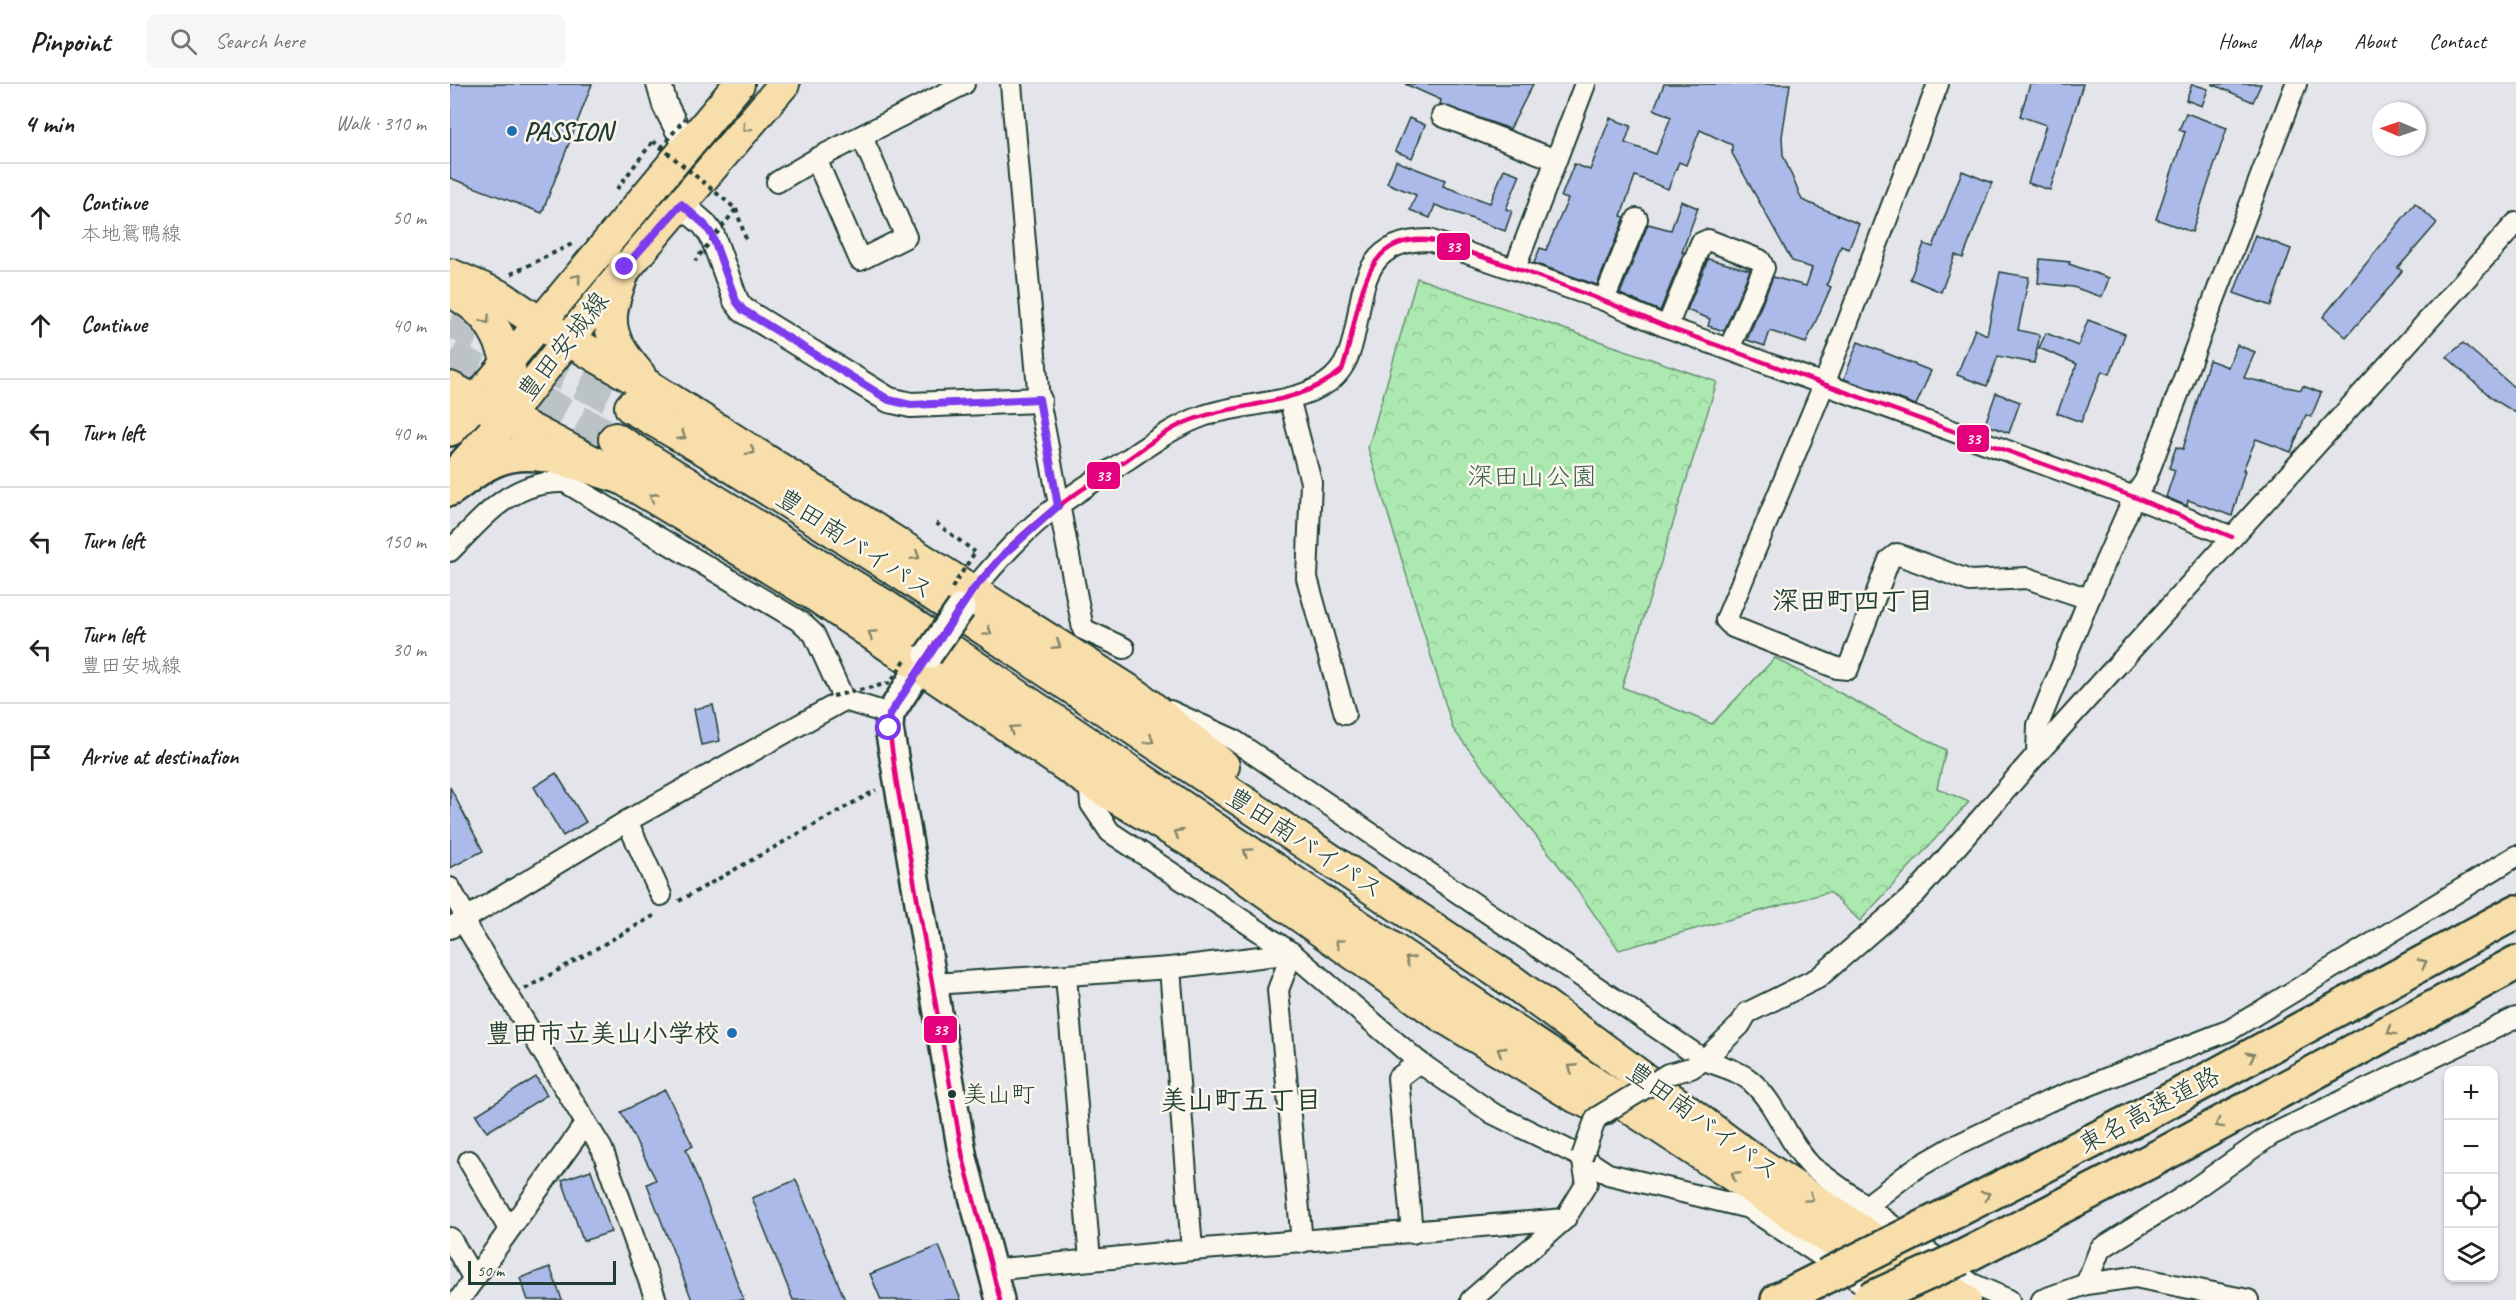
<!DOCTYPE html>
<html lang="en">
<head>
<meta charset="utf-8">
<style>
	body { margin:0; font-family:Caveat,"Klee One",sans-serif; background:#f6f6f6; color:#222 }
	.controls { position:absolute; right:18px; bottom:18px; display:grid; overflow:hidden; border-radius:12px; box-shadow:0 2px 4px #0004 }
	.controls button { width:54px; height:54px; display:grid; place-items:center; padding:0; border:0; border-bottom:2px solid #e0e0e0; background:#fff; color:#222; font:30px sans-serif }
	.compass { position:absolute; left:1922px; top:18px; width:54px; height:54px; border-radius:50%; background:#fff; box-shadow:0 2px 4px #0004; rotate:272deg }
	.scale { position:absolute; left:18px; bottom:15px; width:148px; box-sizing:border-box; padding-left:6px; border:3px solid #1f3d34; border-top:0; font-size:16px; line-height:21px; white-space:nowrap; color:#1f3d34; -webkit-text-stroke:4px #fbf7ec; paint-order:stroke }
	.stop { position:absolute; width:18px; height:18px; margin:-14px; border:4px solid #7c3aed; border-radius:50%; background:#fff }
	.stop.end { background:#7c3aed; border-color:#fff; box-shadow:0 2px 6px #0008 }
	.list { margin:0; padding:0; list-style:none }
	h2 { display:flex; justify-content:space-between; align-items:center; height:78px; margin:0; padding:0 24px; font-size:26px }
	h2 small { font-size:20px; font-weight:400; color:#767676 }
	.list li { display:grid; grid-template-columns:39px 1fr auto; gap:18px; align-items:center; box-sizing:border-box; height:108px; padding:0 24px; border-top:2px solid #e0e0e0 }
	.list b { display:block; font-size:22px; white-space:nowrap }
	.list p { margin:0; font-size:20px; white-space:nowrap; color:#767676 }
	.list em { font-size:20px; font-style:normal; color:#767676 }
	.icon { flex:none; width:33px; height:33px; fill:none; stroke:currentColor; stroke-width:2; stroke-linecap:round; stroke-linejoin:round }
	.map { position:relative; flex:none; width:2066px; height:1216px; overflow:hidden }
	header { display:flex; align-items:center; gap:36px; box-sizing:border-box; height:84px; padding:0 30px; background:#fff; border-bottom:2px solid #e0e0e0 }
	header strong { font-size:28px }
	nav { display:flex; gap:33px; margin-inline-start:auto; font-size:21px }
	.search { width:420px; height:54px; background:#f6f6f6; display:flex; align-items:center; gap:15px; box-sizing:border-box; padding:0 21px; border-radius:12px; color:#767676; font-size:22px }
	main { display:flex }
	aside { flex:1; background:#fff }
	.map>svg:first-child { display:block }
</style>
</head>
<body>
<header>
<strong>Pinpoint</strong>
<div class="search"><svg class="icon" aria-label="search" viewBox="0 0 24 24"><circle cx="10" cy="10" r="6"/><path d="M15 15l6 6"/></svg>Search here</div>
<nav><a>Home</a><a>Map</a><a>About</a><a>Contact</a></nav>
</header>
<main>
<aside>
<h2>4 min<small>Walk · 310 m</small></h2>
<ul class="list">
<li><svg class="icon" aria-label="ahead" viewBox="0 0 24 24"><path d="M12 20V5M6 11l6-6 6 6"/></svg><div><b>Continue</b><p>本地鴛鴨線</p></div><em>50 m</em></li>
<li><svg class="icon" aria-label="ahead" viewBox="0 0 24 24"><path d="M12 20V5M6 11l6-6 6 6"/></svg><div><b>Continue</b></div><em>40 m</em></li>
<li><svg class="icon" aria-label="left" viewBox="0 0 24 24"><path d="M17 20v-9H6M10 6l-5 5 5 5"/></svg><div><b>Turn left</b></div><em>40 m</em></li>
<li><svg class="icon" aria-label="left" viewBox="0 0 24 24"><path d="M17 20v-9H6M10 6l-5 5 5 5"/></svg><div><b>Turn left</b></div><em>150 m</em></li>
<li><svg class="icon" aria-label="left" viewBox="0 0 24 24"><path d="M17 20v-9H6M10 6l-5 5 5 5"/></svg><div><b>Turn left</b><p>豊田安城線</p></div><em>30 m</em></li>
<li><svg class="icon" aria-label="arrive" viewBox="0 0 24 24"><path d="M6 21V4h12l-3 4 3 4H6"/></svg><div><b>Arrive at destination</b></div></li>
</ul>
</aside>
<div class="map">
<svg width="2066" height="1216" viewBox="0 0 2066 1216">
	<defs>
		<pattern id="park-crowns" width="20" height="18" patternUnits="userSpaceOnUse" patternTransform="scale(1.5)"><rect width="20" height="18" fill="#ace9b0"/><path d="M2 6a3 3 0 1 1 6 0M12 15a3 3 0 1 1 6 0" fill="none" stroke="#94c998"/></pattern>
	</defs>
	<rect width="100%" height="100%" fill="#e3e5eb"/>
	<filter id="ink" filterUnits="userSpaceOnUse"><feTurbulence type="fractalNoise" baseFrequency=".0167" numOctaves="2"/><feDisplacementMap in="SourceGraphic" scale="12" xChannelSelector="R" yChannelSelector="G"/><feConvolveMatrix kernelMatrix="1 2 1 2 8 2 1 2 1" color-interpolation-filters="sRGB"/></filter>
	<g filter="url(#ink)">
		<path fill="url(#park-crowns)" stroke="#669372" stroke-width="1.5" d="M 967,194 L 1267,298 L 1172,603 L 1262,640 L 1325,574 L 1496,666 L 1487,704 L 1519,718 L 1410,837 L 1379,808 L 1169,866 L 1123,800 L 1003,645 L 918,364 Z"/>
		<g fill="#abbae9" stroke="#1f3d34" stroke-width="1.5">
			<path d="M 0,0 L 142,0 L 92,129 L 0,94 Z"/>
			<path d="M 955,0 L 1083,0 L 1060,45 L 990,20 L 991,16 Z"/>
			<path d="M 1214,0 L 1340,0 L 1332,53 L 1333,71 L 1352,116 L 1409,140 L 1399,165 L 1391,162 L 1377,201 L 1381,203 L 1356,259 L 1320,247 L 1315,262 L 1297,256 L 1323,193 L 1356,202 L 1362,184 L 1342,177 L 1282,69 L 1282,61 L 1250,46 L 1236,81 L 1229,78 L 1218,105 L 1185,92 L 1171,132 L 1175,133 L 1147,201 L 1084,179 L 1090,164 L 1096,166 L 1118,115 L 1111,113 L 1124,80 L 1140,86 L 1160,34 L 1181,42 L 1175,59 L 1206,70 L 1221,33 L 1204,25 Z"/>
			<path d="M 1580,0 L 1633,0 L 1600,106 L 1578,99 L 1596,41 L 1570,32 Z"/>
			<path d="M 1742,0 L 1758,5 L 1752,22 L 1736,16 Z"/>
			<path d="M 1762,0 L 1811,0 L 1803,18 Z"/>
			<path d="M 1736,29 L 1777,44 L 1742,148 L 1706,135 L 1735,48 L 1729,46 Z"/>
			<path d="M 959,34 L 975,41 L 962,74 L 945,67 Z"/>
			<path d="M 946,77 L 995,96 L 993,102 L 1040,119 L 1054,85 L 1070,91 L 1056,125 L 1062,127 L 1055,147 L 985,121 L 980,134 L 960,126 L 966,111 L 937,99 Z"/>
			<path d="M 1512,87 L 1542,99 L 1513,174 L 1505,171 L 1491,208 L 1460,195 L 1474,160 L 1483,163 Z"/>
			<path d="M 1231,117 L 1248,124 L 1232,168 L 1234,168 L 1210,227 L 1170,210 L 1198,140 L 1221,146 Z"/>
			<path d="M 1965,119 L 1987,139 L 1948,184 L 1952,187 L 1939,204 L 1896,253 L 1873,233 Z"/>
			<path d="M 1805,151 L 1841,165 L 1821,222 L 1784,209 Z"/>
			<path d="M 1258,175 L 1300,186 L 1274,247 L 1258,242 L 1260,235 L 1237,226 Z"/>
			<path d="M 1590,175 L 1620,178 L 1619,180 L 1659,194 L 1652,213 L 1623,203 L 1588,199 Z"/>
			<path d="M 1550,188 L 1579,193 L 1568,246 L 1590,251 L 1584,279 L 1548,272 L 1537,302 L 1507,291 L 1525,245 L 1537,251 Z"/>
			<path d="M 1638,236 L 1675,250 L 1660,290 L 1652,287 L 1631,338 L 1607,329 L 1627,280 L 1589,264 L 1596,249 L 1628,262 Z"/>
			<path d="M 1408,258 L 1481,287 L 1466,321 L 1394,295 Z"/>
			<path d="M 2013,259 L 2066,305 L 2066,329 L 2043,315 L 1997,273 Z"/>
			<path d="M 1787,261 L 1805,268 L 1794,294 L 1851,306 L 1853,302 L 1871,309 L 1861,333 L 1856,331 L 1841,368 L 1806,355 L 1793,386 L 1795,386 L 1782,432 L 1738,416 L 1737,422 L 1716,413 L 1725,386 L 1719,384 L 1726,363 L 1733,365 L 1759,276 L 1778,283 Z"/>
			<path d="M 1546,309 L 1570,318 L 1559,349 L 1535,340 Z"/>
			<path d="M 263,621 L 270,657 L 251,661 L 244,625 Z"/>
			<path d="M 106,689 L 136,738 L 113,752 L 84,703 Z"/>
			<path d="M 0,703 L 33,767 L 0,784 Z"/>
			<path d="M 86,993 L 97,1011 L 37,1048 L 26,1031 Z"/>
			<path d="M 215,1006 L 243,1062 L 236,1065 L 294,1216 L 242,1216 L 197,1100 L 206,1096 L 171,1028 Z"/>
			<path d="M 141,1086 L 161,1148 L 133,1157 L 112,1096 Z"/>
			<path d="M 346,1096 L 395,1216 L 343,1216 L 302,1114 Z"/>
			<path d="M 489,1162 L 511,1216 L 431,1216 L 420,1190 Z"/>
			<path d="M 100,1183 L 112,1216 L 78,1216 L 70,1194 Z"/>
		</g>
		<g fill="none" stroke-linecap="round" stroke-linejoin="round">
			<g stroke="#bcc3c6" stroke-width="32" stroke-dasharray="32 16" stroke-linecap="butt">
				<path d="M 0,237 L 181,323"/>
				<path d="M 0,272 L 165,355"/>
			</g>
			<defs>
				<g id="minor">
					<path d="M 561,0 L 589,316 L 633,545 L 674,564"/>
					<path d="M 1488,0 L 1375,298 L 1276,536 L 1283,543 L 1387,584 L 1398,585 L 1439,476 L 1447,470 L 1520,497 L 1577,494 L 1639,515"/>
					<path d="M 992,32 L 1106,76"/>
					<path d="M 366,75 L 410,176 L 456,153 L 412,53"/>
					<path d="M 327,98 L 366,75 L 514,0"/>
					<path d="M 1065,184 L 1135,0"/>
					<path d="M 1154,216 L 1187,135"/>
					<path d="M 1217,243 L 1251,159 L 1258,156 L 1310,176 L 1314,184 L 1279,265"/>
					<path d="M 839,314 L 861,398 L 857,494 L 895,630"/>
					<path d="M 0,467 C 35,432 62,396 115,398 L 351,538 L 364,550 L 394,616"/>
					<path d="M 522,507 C 548,476 576,444 609,421 C 631,405 655,390 678,375 C 702,359 725,342 753,332 C 792,318 838,322 875,300 C 932,266 879,156 979,156 L 1154,216 L 1217,243 L 1684,413 L 1782,453"/>
					<path d="M 720,627 L 782,655 L 1254,976 C 1270,982 1291,987 1304,1000 C 1328,1023 1338,1059 1362,1083 L 1522,1200 L 1559,1216"/>
					<path d="M 1587,670 L 1588,641 L 1639,515 L 1684,413 L 1695,397 L 1846,0"/>
					<path d="M 639,697 L 641,720 L 660,748 L 842,869 L 969,978 L 1042,1029 L 1132,1073 L 1158,1090 L 1299,1124 L 1436,1215"/>
					<path d="M 177,737 L 211,811"/>
					<path d="M 0,804 L 17,835"/>
					<path d="M 13,837 L 152,1065 L 206,1216"/>
					<path d="M 0,844 L 177,737 L 394,616 L 440,630"/>
					<path d="M 720,884 L 742,1166"/>
					<path d="M 616,892 L 640,1176"/>
					<path d="M 484,900 L 720,884 L 842,869 L 828,906 L 852,1158"/>
					<path d="M 1241,984 L 1254,976 L 1290,941 L 1297,929 L 1368,894 L 1465,810 L 1587,670 L 2066,139"/>
					<path d="M 19,1077 L 59,1145"/>
					<path d="M 1414,1124 L 1463,1086 L 1503,1063 L 1599,1017 L 1780,946 L 2066,772"/>
					<path d="M 962,1149 L 948,994 L 969,978"/>
					<path d="M 0,1154 L 24,1195"/>
					<path d="M 541,1186 L 742,1166 L 1115,1135"/>
					<path d="M 1636,1200 L 1650,1165 L 1730,1115 L 1821,1051 L 2066,934"/>
					<path d="M 9,1216 L 136,1039"/>
					<path d="M 1021,1216 L 1115,1135 L 1137,1099 L 1132,1073"/>
					<path d="M 1592,1216 L 1636,1200 L 1685,1193 L 1798,1216"/>
				</g>
				<g id="tertiary">
					<path d="M 209,0 L 215,21 L 236,62"/>
					<path d="M 231,120 L 254,140 L 262,151 L 286,217 L 293,226 L 439,316 L 461,321 L 589,316"/>
				</g>
				<path id="secondary" d="M 478,571 L 440,630 L 439,644 L 513,1074 L 550,1216"/>
				<g id="primary">
					<path d="M 25,317 L 289,0"/>
					<path d="M 57,334 C 144,218 240,110 334,0"/>
				</g>
				<g id="trunk">
					<path d="M 175,183 C 156,233 152,248 189,291"/>
					<path d="M 0,191 L 51,213 L 88,238 L 198,302 L 687,612 L 773,682"/>
					<path d="M 0,206 C 10,212 23,219 31,228 C 55,252 69,302 57,334"/>
					<path d="M 0,304 L 169,392 L 367,512 L 639,697 L 763,770 L 991,931 L 1127,1013 L 1153,1025"/>
					<path d="M 181,323 L 261,369 L 451,489 L 1063,898 L 1296,1071 L 1514,1216"/>
					<path d="M 165,355 L 433,521 L 1040,931 L 1473,1216"/>
				</g>
				<g id="motorway">
					<path d="M 0,345 L 25,317"/>
					<path d="M 10,386 L 57,334"/>
					<path d="M 0,405 C 15,395 30,381 47,375 C 86,359 130,381 169,392"/>
					<path d="M 1484,1138 L 1693,1031 L 2066,828"/>
					<path d="M 1511,1174 L 1712,1071 L 2066,879"/>
					<path d="M 1328,1216 L 1376,1192"/>
				</g>
			</defs>
			<use href="#minor" stroke="#1f3d34" stroke-width="24"/>
			<use href="#tertiary" stroke="#1f3d34" stroke-width="28"/>
			<use href="#secondary" stroke="#1f3d34" stroke-width="32"/>
			<use href="#primary" stroke="#1f3d34" stroke-width="34"/>
			<use href="#trunk" stroke="#1f3d34" stroke-width="36"/>
			<use href="#motorway" stroke="#1f3d34" stroke-width="38"/>
			<g stroke="#1f3d34" stroke-width="4" stroke-dasharray="4.5 4.5" stroke-linecap="butt">
				<path d="M 167,105 L 203,57"/>
				<path d="M 286,125 L 297,158"/>
				<path d="M 61,190 L 124,159"/>
				<path d="M 486,439 L 525,468"/>
				<path d="M 229,817 L 426,706"/>
				<path d="M 75,905 L 207,830"/>
			</g>
			<use href="#minor" stroke="#fbf7ec" stroke-width="20"/>
			<use href="#tertiary" stroke="#fbf7ec" stroke-width="24"/>
			<use href="#secondary" stroke="#fbf7ec" stroke-width="27"/>
			<use href="#primary" stroke="#f8deab" stroke-width="30"/>
			<use href="#trunk" stroke="#f8deab" stroke-width="32"/>
			<use href="#motorway" stroke="#f8deab" stroke-width="33"/>
			<defs>
				<path id="minor-bridge" d="M 1132,1073 L 1146,1034 L 1218,990 L 1241,984"/>
				<path id="secondary-bridge" d="M 478,571 L 511,524"/>
				<g id="motorway-bridge">
					<path d="M 1376,1192 L 1484,1138"/>
					<path d="M 1418,1216 L 1511,1174"/>
				</g>
			</defs>
			<use href="#minor-bridge" stroke="#1f3d34" stroke-width="24" stroke-linecap="butt"/>
			<use href="#secondary-bridge" stroke="#1f3d34" stroke-width="32" stroke-linecap="butt"/>
			<use href="#motorway-bridge" stroke="#1f3d34" stroke-width="38" stroke-linecap="butt"/>
			<g stroke="#1f3d34" stroke-width="4" stroke-dasharray="4.5 4.5" stroke-linecap="butt">
				<path d="M 203,57 L 286,125 L 245,177"/>
				<path d="M 211,64 L 235,34"/>
				<path d="M 502,504 L 525,468"/>
				<path d="M 383,612 L 440,599 L 455,576"/>
			</g>
			<use href="#minor-bridge" stroke="#fbf7ec" stroke-width="20"/>
			<use href="#secondary-bridge" stroke="#fbf7ec" stroke-width="27"/>
			<use href="#motorway-bridge" stroke="#f8deab" stroke-width="33"/>
			<defs>
				<path id="bus-1" d="M 550,1216 L 513,1074 L 446,695 L 439,644 L 440,630 C 475,575 509,518 553,470 C 587,434 628,408 669,381 C 689,368 711,349 734,339 C 786,317 847,324 892,286 C 904,254 907,196 931,171 C 943,159 960,155 977,156 C 995,157 1016,168 1033,173 C 1096,194 1156,217 1217,243 L 1684,413 L 1782,453"/>
			</defs>
			<use href="#bus-1" stroke="#fbf7ec" stroke-width="9"/>
			<use href="#bus-1" stroke="#e5007d" stroke-width="4.5"/>
		</g>
		<defs><path id="oneway-chevron" d="M-2-3.5L2.5 0L-2 3.5" fill="none" stroke-width="1.6" stroke-linecap="round" stroke-linejoin="round" transform="scale(1.5)"/></defs>
		<g stroke="#81856a">
			<use href="#oneway-chevron" transform="translate(296 44) rotate(131)"/>
			<use href="#oneway-chevron" transform="translate(127 194) rotate(-50)"/>
			<use href="#oneway-chevron" transform="translate(36 236) rotate(56)"/>
			<use href="#oneway-chevron" transform="translate(232 352) rotate(30)"/>
			<use href="#oneway-chevron" transform="translate(301 367) rotate(32)"/>
			<use href="#oneway-chevron" transform="translate(203 413) rotate(-149)"/>
			<use href="#oneway-chevron" transform="translate(466 472) rotate(32)"/>
			<use href="#oneway-chevron" transform="translate(538 548) rotate(34)"/>
			<use href="#oneway-chevron" transform="translate(422 550) rotate(-146)"/>
			<use href="#oneway-chevron" transform="translate(607 561) rotate(32)"/>
			<use href="#oneway-chevron" transform="translate(563 645) rotate(-146)"/>
			<use href="#oneway-chevron" transform="translate(700 656) rotate(34)"/>
			<use href="#oneway-chevron" transform="translate(728 749) rotate(-149)"/>
			<use href="#oneway-chevron" transform="translate(797 768) rotate(-146)"/>
			<use href="#oneway-chevron" transform="translate(889 859) rotate(-145)"/>
			<use href="#oneway-chevron" transform="translate(959 876) rotate(-146)"/>
			<use href="#oneway-chevron" transform="translate(1973 879) rotate(-28)"/>
			<use href="#oneway-chevron" transform="translate(1941 947) rotate(151)"/>
			<use href="#oneway-chevron" transform="translate(1051 967) rotate(-149)"/>
			<use href="#oneway-chevron" transform="translate(1801 972) rotate(-28)"/>
			<use href="#oneway-chevron" transform="translate(1122 984) rotate(-147)"/>
			<use href="#oneway-chevron" transform="translate(1769 1040) rotate(151)"/>
			<use href="#oneway-chevron" transform="translate(1285 1091) rotate(-146)"/>
			<use href="#oneway-chevron" transform="translate(1536 1111) rotate(-27)"/>
			<use href="#oneway-chevron" transform="translate(1360 1114) rotate(34)"/>
		</g>
	</g>
	<g fill="none" stroke-linecap="round" stroke-linejoin="round" filter="url(#ink)">
		<path stroke="#7c3aed" stroke-width="8" d="M 175,183 L 231,120 L 254,140 L 262,151 L 286,217 L 293,226 L 439,316 L 461,321 L 589,315 L 608,422 L 555,469 L 522,507 L 440,630 L 439,644"/>
	</g>
	<g fill="#1f6fb2" stroke="#fbf7ec" stroke-width="2">
		<circle cx="62" cy="47" r="6"/>
		<circle cx="282" cy="949" r="6"/>
	</g>
	<circle fill="#1f3d34" stroke="#fbf7ec" stroke-width="2" cx="502" cy="1010" r="5"/>
	<g text-anchor="middle" dominant-baseline="central" stroke-width="5" stroke-linejoin="round" paint-order="stroke">
		<g font-size="24" fill="#1f3d34" stroke="#fbf7ec" text-anchor="start">
			<text x="513" y="1010">美山町</text>
		</g>
		<g font-size="26" font-weight="bold" fill="#1f3d34" stroke="#fbf7ec" text-anchor="start">
			<text x="74" y="47">PASSION</text>
			<text x="270" y="949" text-anchor="end">豊田市立美山小学校</text>
		</g>
		<g font-size="26" fill="#1f3d34" stroke="#fbf7ec">
			<text transform="translate(113 262) rotate(-52)">豊田安城線</text>
			<text transform="translate(405 460) rotate(33)">豊田南バイパス</text>
			<text transform="translate(855 759) rotate(33)">豊田南バイパス</text>
			<text transform="translate(1699 1026) rotate(-28)">東名高速道路</text>
			<text transform="translate(1253 1037) rotate(36)">豊田南バイパス</text>
		</g>
		<g font-size="26" fill="#3b5f4d" stroke="#fbf7ec">
			<text x="1082" y="392">深田山公園</text>
		</g>
		<g font-size="27" font-weight="bold" fill="#1f3d34" stroke="#fbf7ec">
			<text x="1403" y="517">深田町四丁目</text>
			<text x="791" y="1016">美山町五丁目</text>
		</g>
	</g>
	<g stroke="#fbf7ec" stroke-width="2">
		<rect x="986" y="148" width="35" height="29" rx="6" fill="#e5007d"/>
		<rect x="1506" y="340" width="34" height="29" rx="6" fill="#e5007d"/>
		<rect x="636" y="377" width="35" height="29" rx="6" fill="#e5007d"/>
		<rect x="473" y="931" width="35" height="29" rx="6" fill="#e5007d"/>
	</g>
	<g font-size="16" text-anchor="middle" font-weight="bold" fill="#fff">
		<text x="1003" y="168">33</text>
		<text x="1523" y="360">33</text>
		<text x="653" y="397">33</text>
		<text x="490" y="951">33</text>
	</g>
</svg>
<div class="controls">
<button>+</button>
<button>−</button>
<button><svg class="icon" aria-label="locate" viewBox="0 0 24 24"><circle cx="12" cy="12" r="6"/><path d="M12 2v4M12 18v4M2 12h4M18 12h4"/></svg></button>
<button><svg class="icon" aria-label="layers" viewBox="0 0 24 24"><path d="M12 4l9 5-9 5-9-5zM3 14l9 5 9-5"/></svg></button>
</div>
<svg class="compass" viewBox="-18 -18 36 36"><path d="M0-13l5 13h-10z" fill="#e53935"/><path d="M0 13l5-13h-10z" fill="#767676"/></svg>
<div class="scale">50 m</div>
<div class="stop" style="left:439px;top:644px"></div>
<div class="stop end" style="left:175px;top:183px"></div>
</div>
</main>
</body>
</html>
